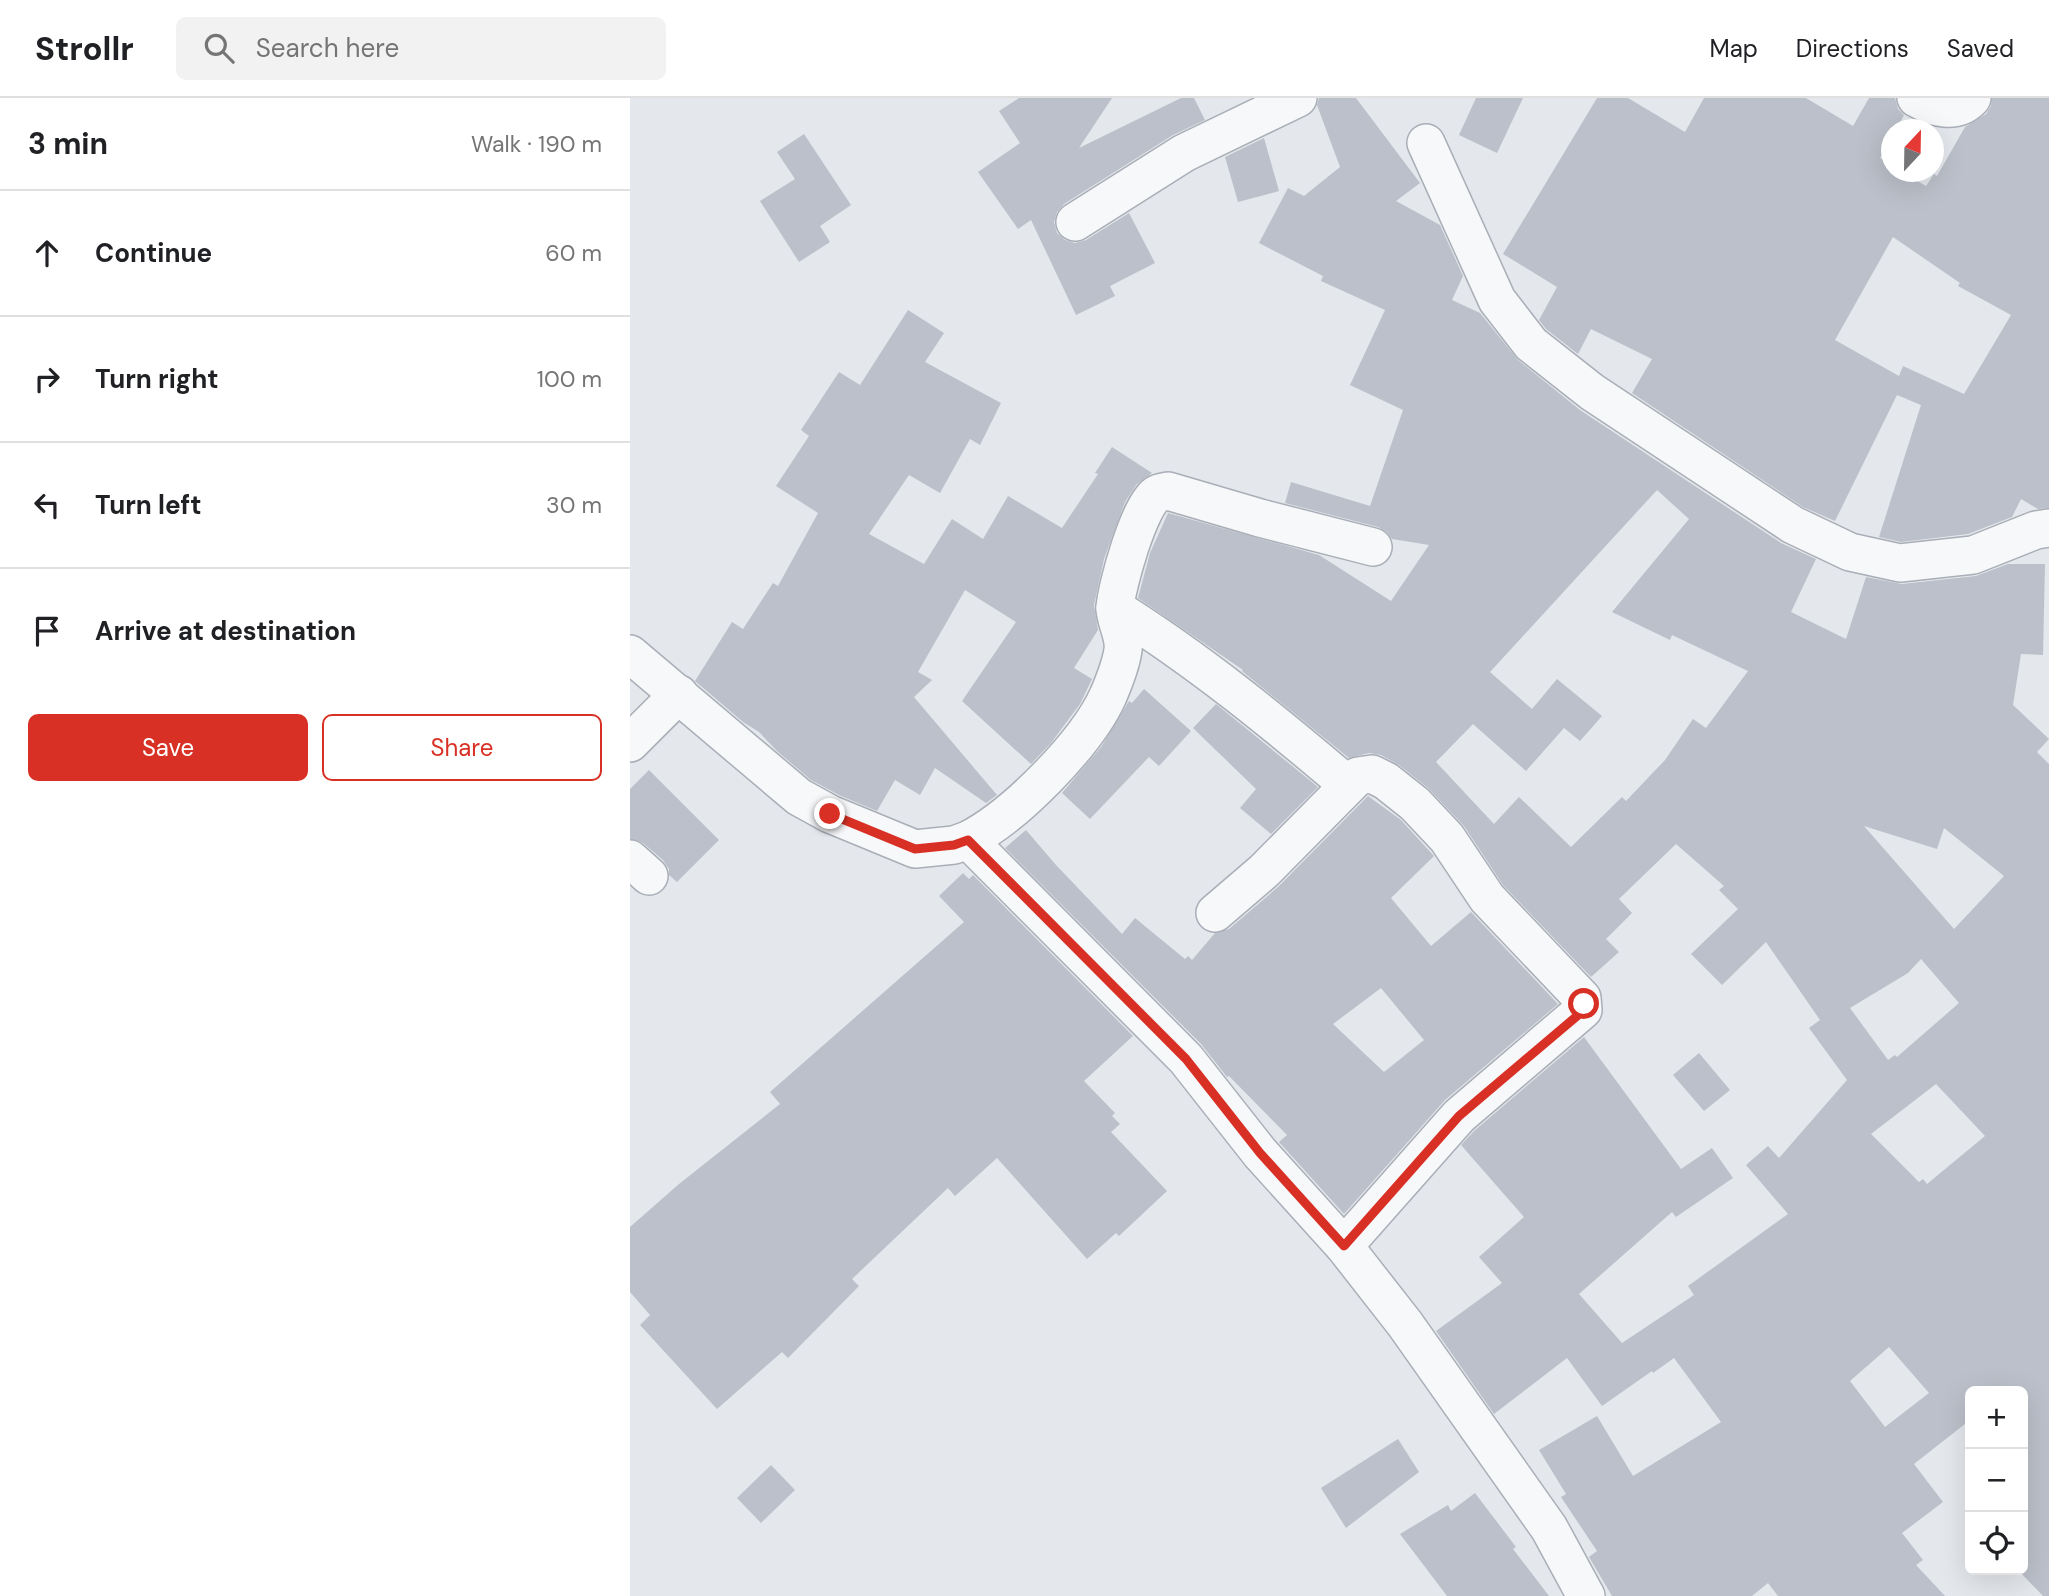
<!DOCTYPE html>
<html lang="en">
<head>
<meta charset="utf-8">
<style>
	body { margin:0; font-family:"DM Sans",sans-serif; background:#f2f2f2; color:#202124 }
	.controls { position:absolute; right:21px; bottom:21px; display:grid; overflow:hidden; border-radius:10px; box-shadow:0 7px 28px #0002 }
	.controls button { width:63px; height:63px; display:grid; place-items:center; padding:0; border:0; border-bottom:2px solid #e0e0e0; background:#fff; color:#202124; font:35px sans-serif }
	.compass { position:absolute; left:1251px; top:21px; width:63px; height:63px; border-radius:50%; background:#fff; box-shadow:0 7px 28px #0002; rotate:22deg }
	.stop { position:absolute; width:21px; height:21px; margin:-16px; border:5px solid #d93025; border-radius:50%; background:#fff }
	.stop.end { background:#d93025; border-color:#fff; box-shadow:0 2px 7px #0008 }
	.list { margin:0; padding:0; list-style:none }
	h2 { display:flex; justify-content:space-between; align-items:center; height:91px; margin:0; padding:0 28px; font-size:30px }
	h2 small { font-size:23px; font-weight:400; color:#757577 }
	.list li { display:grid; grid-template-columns:46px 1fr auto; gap:21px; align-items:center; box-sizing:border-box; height:126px; padding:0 28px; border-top:2px solid #e0e0e0 }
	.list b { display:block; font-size:26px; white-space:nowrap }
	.list em { font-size:23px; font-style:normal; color:#757577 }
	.actions { display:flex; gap:14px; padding:21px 28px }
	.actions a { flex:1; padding:16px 0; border:2px solid #d93025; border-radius:10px; text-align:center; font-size:24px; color:#d93025 }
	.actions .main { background:#d93025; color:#fff }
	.icon { flex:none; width:38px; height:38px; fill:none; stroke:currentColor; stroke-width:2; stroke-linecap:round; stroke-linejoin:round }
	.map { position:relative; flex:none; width:1419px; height:1498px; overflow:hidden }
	header { display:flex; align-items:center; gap:42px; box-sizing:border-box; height:98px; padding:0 35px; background:#fff; border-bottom:2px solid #e0e0e0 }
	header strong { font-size:33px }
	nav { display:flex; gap:38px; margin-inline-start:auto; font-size:24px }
	.search { width:490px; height:63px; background:#f2f2f2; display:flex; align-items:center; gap:18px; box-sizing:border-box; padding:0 24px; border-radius:10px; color:#757577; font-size:26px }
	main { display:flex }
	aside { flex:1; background:#fff }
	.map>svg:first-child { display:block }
</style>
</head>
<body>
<header>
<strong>Strollr</strong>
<div class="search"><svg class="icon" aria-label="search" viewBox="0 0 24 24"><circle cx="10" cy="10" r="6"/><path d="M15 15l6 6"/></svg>Search here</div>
<nav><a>Map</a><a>Directions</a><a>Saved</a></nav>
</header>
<main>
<aside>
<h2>3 min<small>Walk · 190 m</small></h2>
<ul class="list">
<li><svg class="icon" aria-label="ahead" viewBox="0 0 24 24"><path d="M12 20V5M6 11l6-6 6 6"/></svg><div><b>Continue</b></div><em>60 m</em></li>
<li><svg class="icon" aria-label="right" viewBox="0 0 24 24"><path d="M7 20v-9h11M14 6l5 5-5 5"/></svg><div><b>Turn right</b></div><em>100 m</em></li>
<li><svg class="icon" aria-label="left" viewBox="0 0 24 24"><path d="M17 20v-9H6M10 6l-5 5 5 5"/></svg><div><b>Turn left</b></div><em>30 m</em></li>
<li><svg class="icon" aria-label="arrive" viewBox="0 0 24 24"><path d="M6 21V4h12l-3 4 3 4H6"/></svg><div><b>Arrive at destination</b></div></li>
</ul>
<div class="actions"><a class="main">Save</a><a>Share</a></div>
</aside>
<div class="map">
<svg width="1419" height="1498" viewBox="0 0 1419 1498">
	<rect width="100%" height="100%" fill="#e4e7ec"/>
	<g fill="#bbc0ca" fill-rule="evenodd">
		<path d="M 389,0 L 482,0 L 449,50 L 551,0 L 564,0 L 575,22 L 543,37 L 434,106 L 427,114 L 424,124 L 427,135 L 435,142 L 445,145 L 456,142 L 499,115 L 525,165 L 480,188 L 485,198 L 446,217 L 401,122 L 388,131 L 348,74 L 390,45 L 369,13 Z"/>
		<path d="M 689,0 L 726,0 L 790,85 L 766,103 L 810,127 L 833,178 L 822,202 L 850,215 L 888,262 L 950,312 L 1151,445 L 1186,461 L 1161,514 L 1216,541 L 1236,479 L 1272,486 L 1346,478 L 1378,466 L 1415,466 L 1413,557 L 1391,556 L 1383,607 L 1419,641 L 1407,654 L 1419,666 L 1419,1498 L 1413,1498 L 1388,1472 L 1393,1472 L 1393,1293 L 1340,1293 L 1340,1322 L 1284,1366 L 1313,1404 L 1272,1435 L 1293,1462 L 1286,1467 L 1315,1498 L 1148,1498 L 1138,1485 L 1122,1498 L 982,1498 L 959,1459 L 967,1453 L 931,1399 L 936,1396 L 909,1352 L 967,1318 L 1003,1378 L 1091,1324 L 1044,1260 L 1023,1275 L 1022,1273 L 972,1308 L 937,1260 L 864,1316 L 806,1233 L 872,1185 L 849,1159 L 894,1119 L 831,1047 L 844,1033 L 954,939 L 1051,1071 L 1082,1050 L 1103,1080 L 1046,1119 L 1042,1114 L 949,1196 L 992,1245 L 1064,1197 L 1058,1188 L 1158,1116 L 1116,1067 L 1138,1048 L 1149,1060 L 1217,982 L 1179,930 L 1190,922 L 1136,844 L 1092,887 L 1061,856 L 1108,811 L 1089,792 L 1094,788 L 1046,746 L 989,801 L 1002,815 L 976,841 L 989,854 L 961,879 L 873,787 L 834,728 L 798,690 L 769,667 L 751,657 L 739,655 L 719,660 L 612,573 L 613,572 L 508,500 L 520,455 L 538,415 L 689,457 L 761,503 L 799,447 L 762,441 L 757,434 L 748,429 L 655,405 L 661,384 L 740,408 L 773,312 L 720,287 L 755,212 L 691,183 L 693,178 L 629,145 L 658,90 L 674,98 L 710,69 L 687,7 ZM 1027,392 L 1059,421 L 982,514 L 1040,542 L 1042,537 L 1118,573 L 1076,630 L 1063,621 L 1035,662 L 996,703 L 992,699 L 941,749 L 889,699 L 864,726 L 806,664 L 843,626 L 896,673 L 934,630 L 950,643 L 972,618 L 927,581 L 902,611 L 860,574 ZM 1234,728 L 1307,751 L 1314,730 L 1374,778 L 1324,831 ZM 1291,861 L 1329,905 L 1267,959 L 1265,957 L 1258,962 L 1220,910 L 1278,875 ZM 1306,986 L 1355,1038 L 1297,1086 L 1293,1081 L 1289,1084 L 1241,1036 ZM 1259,1249 L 1299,1295 L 1255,1329 L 1220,1283 Z"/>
		<path d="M 846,0 L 893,0 L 867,55 L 829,37 Z"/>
		<path d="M 967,0 L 998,0 L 1055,34 L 1074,0 L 1176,0 L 1223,28 L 1239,0 L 1265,0 L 1268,11 L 1274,17 L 1266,32 L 1262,32 L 1262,39 L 1250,60 L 1262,67 L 1262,74 L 1272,74 L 1296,88 L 1304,76 L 1307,78 L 1335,29 L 1356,16 L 1361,8 L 1362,0 L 1419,0 L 1419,410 L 1408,411 L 1391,401 L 1382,419 L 1338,436 L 1271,444 L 1249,439 L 1291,307 L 1267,297 L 1205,423 L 1173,409 L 1002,295 L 1022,261 L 961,231 L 948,256 L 916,231 L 909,222 L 927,189 L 873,156 ZM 1263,139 L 1330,185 L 1328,188 L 1381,217 L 1334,296 L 1273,268 L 1269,278 L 1205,242 Z"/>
		<path d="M 174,36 L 221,107 L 190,128 L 200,144 L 169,164 L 130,103 L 165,81 L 147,54 Z"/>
		<path d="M 634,40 L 649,93 L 608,104 L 595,59 Z"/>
		<path d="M 278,212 L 314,235 L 295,264 L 371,305 L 350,347 L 340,341 L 310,395 L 279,377 L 239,436 L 294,466 L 322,421 L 353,441 L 378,398 L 432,430 L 468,376 L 465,375 L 482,349 L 522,375 L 506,387 L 495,404 L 474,461 L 464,507 L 468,532 L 444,570 L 462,581 L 450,606 L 421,645 L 401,666 L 332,603 L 386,524 L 335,492 L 288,574 L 302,582 L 284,599 L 367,697 L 356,705 L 305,670 L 290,697 L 265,682 L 247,713 L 209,697 L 181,682 L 147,653 L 129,634 L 113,624 L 65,583 L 102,524 L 113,531 L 143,485 L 148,488 L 188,415 L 146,388 L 179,338 L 171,332 L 209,274 L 230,287 Z"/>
		<path d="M 514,591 L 561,633 L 529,668 L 519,659 L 460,721 L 432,695 L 471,649 L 499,603 L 502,605 Z"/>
		<path d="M 586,606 L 688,689 L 641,736 L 610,710 L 626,691 L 563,630 Z"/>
		<path d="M 19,672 L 89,742 L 47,784 L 39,777 L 39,771 L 33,762 L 13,745 L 0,741 L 0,691 Z"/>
		<path d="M 738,698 L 771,722 L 804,758 L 761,800 L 801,848 L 841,814 L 928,906 L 815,1002 L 714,1116 L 649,1044 L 657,1037 L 599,978 L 597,979 L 571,946 L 375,750 L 396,732 L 426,767 L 492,836 L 505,820 L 555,861 L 558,858 L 562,862 L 585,835 L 599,831 L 648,789 ZM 751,890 L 794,942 L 754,974 L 703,926 Z"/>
		<path d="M 333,775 L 339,781 L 343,777 L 503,938 L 454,983 L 485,1015 L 482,1018 L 490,1026 L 481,1034 L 537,1093 L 489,1138 L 486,1135 L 457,1161 L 367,1060 L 325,1098 L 318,1090 L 222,1181 L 229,1188 L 158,1260 L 152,1254 L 87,1311 L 10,1227 L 20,1217 L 0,1194 L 0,1129 L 49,1086 L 150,1006 L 140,994 L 334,824 L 309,798 Z"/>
		<path d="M 1069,955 L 1100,992 L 1074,1013 L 1043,977 Z"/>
		<path d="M 768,1341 L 789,1374 L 716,1430 L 691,1390 Z"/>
		<path d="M 141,1367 L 165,1392 L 131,1425 L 107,1400 Z"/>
		<path d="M 845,1395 L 886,1449 L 883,1451 L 919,1498 L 817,1498 L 770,1436 L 818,1407 L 821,1413 Z"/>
	</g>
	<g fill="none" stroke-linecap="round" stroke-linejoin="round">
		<defs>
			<g id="minor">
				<path d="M 1286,0 C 1304,10 1326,17 1342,0"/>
				<path d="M 796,45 L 867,202 L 901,246 L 962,294 L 1163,427 L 1220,454 L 1270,465 L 1343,457 L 1406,432 L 1419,430"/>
				<path d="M 445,124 L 554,55 L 668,0"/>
				<path d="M 485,510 C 568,562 644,624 718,687"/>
				<path d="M 0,556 L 169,699 L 200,716 L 285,751 L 324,747 L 338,742 L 556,961 L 630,1055 L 714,1148 L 775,1226 L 919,1430 L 956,1498"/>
				<path d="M 0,645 L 49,596"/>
				<path d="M 338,742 C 385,718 456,646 478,598 C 484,584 491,566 493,552 C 495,538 485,523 485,510 C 486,490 510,404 527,396 C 530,394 534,394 538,393 L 630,420 L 743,449"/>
				<path d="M 0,761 L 19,778"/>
				<path d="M 585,815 L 634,773 L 728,678 L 742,676 L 756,683 L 785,706 L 817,740 L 857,800 L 952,900 L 953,912 L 829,1018 L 714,1148"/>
			</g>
		</defs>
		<use href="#minor" stroke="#a9aeb7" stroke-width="40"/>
		<use href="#minor" stroke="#f7f8fa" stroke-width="37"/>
	</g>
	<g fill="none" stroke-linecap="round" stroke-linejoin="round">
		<path stroke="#d93025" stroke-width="9" d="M 200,716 L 285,751 L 324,747 L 338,742 L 556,961 L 630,1055 L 714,1148 L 829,1018 L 947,918 L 953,912 L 954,906"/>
	</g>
</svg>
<div class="controls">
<button>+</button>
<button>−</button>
<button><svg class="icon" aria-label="locate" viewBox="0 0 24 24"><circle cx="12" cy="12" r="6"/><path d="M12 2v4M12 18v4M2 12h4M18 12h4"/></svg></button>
</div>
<svg class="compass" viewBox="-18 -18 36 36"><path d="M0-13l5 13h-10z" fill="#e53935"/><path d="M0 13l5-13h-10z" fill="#757577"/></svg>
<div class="stop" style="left:954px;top:906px"></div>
<div class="stop end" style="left:200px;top:716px"></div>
</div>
</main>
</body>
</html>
